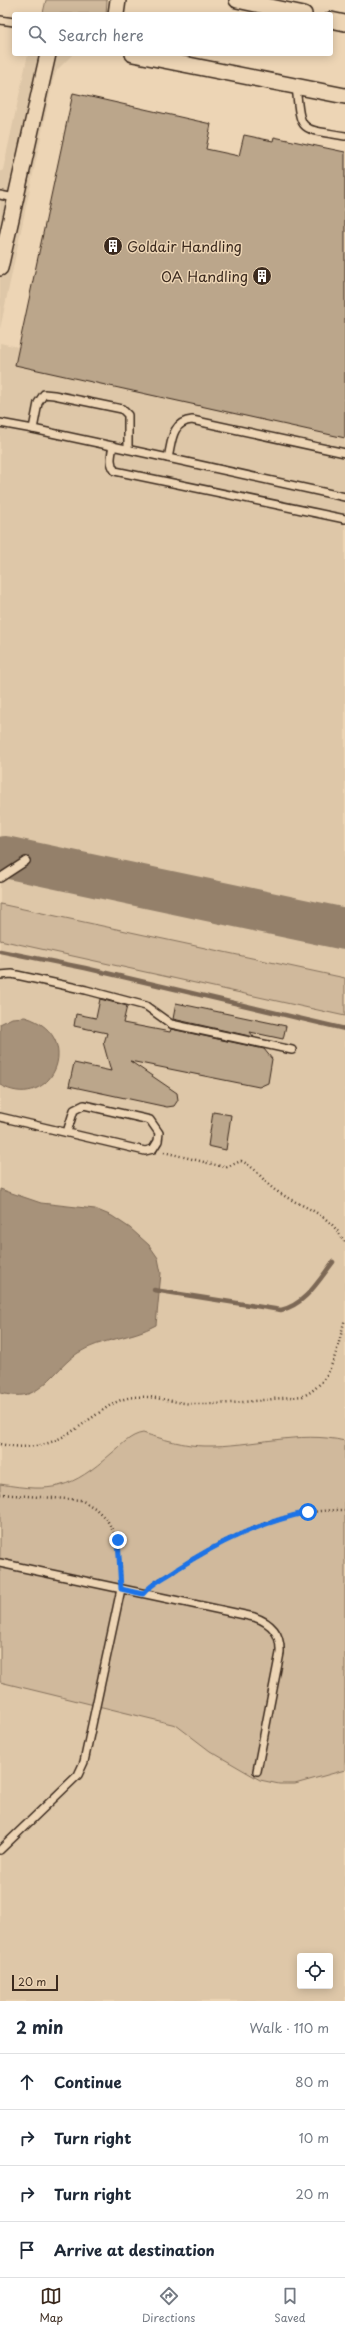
<!DOCTYPE html>
<html lang="en">
<head>
<meta charset="utf-8">
<style>
	body { margin:0; font-family:"Playpen Sans",sans-serif; background:#f6f6f7; color:#1f2937 }
	.controls { position:absolute; right:12px; bottom:12px; display:grid; overflow:hidden; border-radius:4px; box-shadow:0 2px 10px #0003 }
	.controls button { width:36px; height:36px; display:grid; place-items:center; padding:0; border:0; border-bottom:1px solid #e0e1e3; background:#fff; color:#1f2937; font:20px sans-serif }
	.scale { position:absolute; left:12px; bottom:10px; width:46px; box-sizing:border-box; padding-left:4px; border:2px solid #3b2a1e; border-top:0; font-size:11px; line-height:14px; white-space:nowrap; color:#3b2a1e; -webkit-text-stroke:3px #edd5b5; paint-order:stroke }
	.stop { position:absolute; width:12px; height:12px; margin:-9px; border:3px solid #1a73e8; border-radius:50%; background:#fff }
	.stop.end { background:#1a73e8; border-color:#fff; box-shadow:0 1px 4px #0008 }
	.list { margin:0; padding:0; list-style:none }
	h2 { display:flex; justify-content:space-between; align-items:center; height:52px; margin:0; padding:0 16px; font-size:17px }
	h2 small { font-size:13px; font-weight:400; color:#747a83 }
	.list li { display:grid; grid-template-columns:26px 1fr auto; gap:12px; align-items:center; box-sizing:border-box; height:56px; padding:0 16px; border-top:1px solid #e0e1e3 }
	.list b { display:block; font-size:15px; white-space:nowrap }
	.list em { font-size:13px; font-style:normal; color:#747a83 }
	.icon { flex:none; width:22px; height:22px; fill:none; stroke:currentColor; stroke-width:2; stroke-linecap:round; stroke-linejoin:round }
	.map { position:relative; flex:none; width:345px; height:2001px; overflow:hidden }
	.search { position:absolute; background:#fff; box-shadow:0 2px 10px #0003; left:12px; right:12px; top:12px; height:44px; display:flex; align-items:center; gap:10px; box-sizing:border-box; padding:0 14px; border-radius:4px; color:#747a83; font-size:15px }
	.sheet { height:276px; background:#fff }
	nav { display:flex; justify-content:space-around; align-items:center; box-sizing:border-box; height:56px; border-top:1px solid #e0e1e3; background:#fff; font-size:11px; color:#747a83 }
	nav a { display:grid; justify-items:center; gap:2px }
	nav .on { color:#3b2a1e }
	.map>svg:first-child { display:block }
</style>
</head>
<body>
<div class="map">
<svg width="345" height="2001" viewBox="0 0 345 2001">
	<rect width="100%" height="100%" fill="#edd5b5"/>
	<filter id="ink" filterUnits="userSpaceOnUse"><feTurbulence type="fractalNoise" baseFrequency=".025" numOctaves="2"/><feDisplacementMap in="SourceGraphic" scale="8" xChannelSelector="R" yChannelSelector="G"/><feConvolveMatrix kernelMatrix="1 2 1 2 8 2 1 2 1" color-interpolation-filters="sRGB"/></filter>
	<g filter="url(#ink)">
		<g fill="#dec7a8" fill-rule="evenodd">
			<path d="M 28,54 L 73,54 L 57,70 L 53,80 L 0,329 L 0,172 L 3,170 Z"/>
			<path d="M 0,343 L 18,347 L 19,343 L 345,414 L 345,2001 L 0,2001 ZM 300,1956 L 330,1956 L 330,1986 L 300,1986 Z"/>
		</g>
		<g fill="#d0b99c" stroke="#86725d">
			<path d="M 46,0 L 107,0 L 106,14 L 49,14 L 43,13 Z"/>
			<path d="M 0,904 L 345,978 L 345,1016 L 0,940 Z"/>
			<path d="M 143,1433 C 162,1439 185,1446 205,1446 C 252,1447 299,1430 345,1441 L 345,1770 L 295,1784 L 279,1784 L 260,1780 L 210,1751 L 176,1725 L 0,1682 L 0,1484 C 53,1493 71,1489 112,1453 C 122,1445 130,1435 143,1433 Z"/>
		</g>
		<g fill="#a7927a" stroke="#7c6855">
			<path d="M 25,1017 C 87,1035 52,1114 0,1085 L 0,1024 L 12,1018 Z"/>
			<path d="M 0,1189 L 41,1203 L 95,1209 L 112,1216 L 130,1228 L 149,1245 L 158,1258 L 161,1273 L 156,1325 C 131,1339 102,1338 78,1353 C 61,1364 49,1385 31,1393 C 21,1397 10,1395 0,1393 Z"/>
		</g>
		<g fill="none" stroke-linecap="round" stroke-linejoin="round">
			<g stroke="#7c6855" stroke-width="4.5">
				<path d="M 0,951 L 85,968 L 345,1029"/>
				<path d="M 154,1290 L 281,1310 C 305,1305 319,1280 333,1262"/>
			</g>
			<path stroke="#94806a" stroke-width="42" d="M 5,857 L 345,929"/>
		</g>
		<g fill="#bba68b" stroke="#3b2a1e">
			<path d="M 73,93 L 211,124 L 206,149 L 239,156 L 244,135 L 273,141 L 274,137 L 345,152 L 345,438 L 15,365 Z"/>
			<path d="M 100,999 L 127,1006 L 123,1023 L 170,1032 L 171,1029 L 264,1049 L 272,1059 L 268,1083 L 259,1087 L 130,1061 L 177,1093 L 178,1100 L 174,1106 L 167,1107 L 69,1086 L 74,1063 L 111,1071 L 103,1042 L 104,1043 L 107,1033 L 74,1026 L 76,1014 L 96,1018 Z"/>
			<path d="M 176,1003 L 286,1026 L 283,1039 L 250,1032 L 254,1037 L 173,1019 Z"/>
			<path d="M 213,1112 L 231,1115 L 226,1150 L 208,1146 Z"/>
		</g>
		<g fill="none" stroke-linecap="round" stroke-linejoin="round">
			<defs>
				<g id="service">
					<path d="M 0,20 L 14,22"/>
					<path d="M 296,86 C 301,134 299,128 345,136"/>
					<path d="M 0,195 L 15,198"/>
					<path d="M 0,423 L 33,429 L 38,403 L 44,394 L 54,395 L 122,409 L 128,415 L 128,449"/>
					<path d="M 33,429 L 168,458 C 172,442 171,422 192,420 L 345,453"/>
					<path d="M 113,446 C 111,456 109,463 115,471 L 345,519"/>
					<path d="M 168,458 L 345,497"/>
					<path d="M 0,878 L 26,861"/>
					<path d="M 0,975 L 12,974 L 86,990 L 146,1006 L 171,1024 L 292,1050"/>
					<path d="M 0,1117 L 145,1151 L 153,1149 L 158,1141 L 159,1133 L 150,1120 L 84,1105 L 74,1110 L 67,1132"/>
					<path d="M 0,1563 L 254,1617 C 272,1623 281,1634 280,1653 L 257,1771"/>
					<path d="M 0,1850 L 78,1775 L 84,1762 L 121,1589"/>
				</g>
				<g id="minor">
					<path d="M 237,0 L 304,14"/>
					<path d="M 116,14 L 118,0"/>
					<path d="M 331,20 L 345,23"/>
					<path d="M 133,54 L 345,96"/>
					<path d="M 0,268 L 48,54"/>
				</g>
			</defs>
			<use href="#service" stroke="#3b2a1e" stroke-width="10"/>
			<use href="#minor" stroke="#3b2a1e" stroke-width="18"/>
			<g stroke="#3b2a1e" stroke-width="2.5" stroke-dasharray="1 3" stroke-linecap="butt">
				<path d="M 164,1152 L 220,1166 L 227,1167 L 241,1161 C 258,1168 264,1184 278,1192 C 306,1210 328,1211 345,1243"/>
				<path d="M 0,1444 C 39,1452 59,1442 90,1419 C 101,1412 111,1403 124,1399 C 147,1392 171,1403 194,1404 C 230,1405 267,1399 303,1396 C 333,1383 337,1347 345,1319"/>
				<path d="M 0,1494 L 81,1500 L 95,1508 L 107,1520 L 118,1540 L 121,1578"/>
				<path d="M 153,1584 C 161,1577 171,1574 179,1568 C 230,1535 283,1509 345,1510"/>
			</g>
			<use href="#service" stroke="#edd5b5" stroke-width="7"/>
			<use href="#minor" stroke="#edd5b5" stroke-width="15"/>
		</g>
	</g>
	<g fill="none" stroke-linecap="round" stroke-linejoin="round" filter="url(#ink)">
		<path stroke="#1a73e8" stroke-width="5" d="M 118,1540 L 121,1589 L 143,1594 C 153,1582 165,1578 177,1569 C 219,1542 259,1523 308,1512"/>
	</g>
	<defs>
		<symbol id="building-disc" viewBox="-11 -11 22 22"><circle r="9.5" fill="#3b2a1e" stroke="#edd5b5"/><path d="M-4-6H4V6H1V3H-1V6H-4ZM-2.5-4.3h1.7v1.8h-1.7ZM.8-4.3h1.7v1.8H.8ZM-2.5-1h1.7V.8h-1.7ZM.8-1h1.7V.8H.8Z" fill="#fff"/></symbol>
	</defs>
	<g fill-rule="evenodd">
		<use href="#building-disc" x="102" y="235" width="22" height="22"/>
		<use href="#building-disc" x="251" y="265" width="22" height="22"/>
	</g>
	<g text-anchor="middle" dominant-baseline="central" stroke-width="3" stroke-linejoin="round" paint-order="stroke">
		<g font-size="14" fill="#3b2a1e" stroke="#edd5b5" text-anchor="start">
			<text x="127" y="246">Goldair Handling</text>
			<text x="248" y="276" text-anchor="end">OA Handling</text>
		</g>
	</g>
</svg>
<div class="controls">
<button><svg class="icon" aria-label="locate" viewBox="0 0 24 24"><circle cx="12" cy="12" r="6"/><path d="M12 2v4M12 18v4M2 12h4M18 12h4"/></svg></button>
</div>
<div class="scale">20 m</div>
<div class="stop" style="left:308px;top:1512px"></div>
<div class="stop end" style="left:118px;top:1540px"></div>
<div class="search"><svg class="icon" aria-label="search" viewBox="0 0 24 24"><circle cx="10" cy="10" r="6"/><path d="M15 15l6 6"/></svg>Search here</div>
</div>
<section class="sheet">
<h2>2 min<small>Walk · 110 m</small></h2>
<ul class="list">
<li><svg class="icon" aria-label="ahead" viewBox="0 0 24 24"><path d="M12 20V5M6 11l6-6 6 6"/></svg><div><b>Continue</b></div><em>80 m</em></li>
<li><svg class="icon" aria-label="right" viewBox="0 0 24 24"><path d="M7 20v-9h11M14 6l5 5-5 5"/></svg><div><b>Turn right</b></div><em>10 m</em></li>
<li><svg class="icon" aria-label="right" viewBox="0 0 24 24"><path d="M7 20v-9h11M14 6l5 5-5 5"/></svg><div><b>Turn right</b></div><em>20 m</em></li>
<li><svg class="icon" aria-label="arrive" viewBox="0 0 24 24"><path d="M6 21V4h12l-3 4 3 4H6"/></svg><div><b>Arrive at destination</b></div></li>
</ul>
</section>
<nav>
<a class="on"><svg class="icon" aria-label="map" viewBox="0 0 24 24"><path d="M3 6l6-2 6 2 6-2v14l-6 2-6-2-6 2zM9 4v14M15 6v14"/></svg>Map</a>
<a><svg class="icon" aria-label="directions" viewBox="0 0 24 24"><path d="M12 3l9 9-9 9-9-9zM9 14v-3h6M13 9l2 2-2 2"/></svg>Directions</a>
<a><svg class="icon" aria-label="saved" viewBox="0 0 24 24"><path d="M7 4h10v16l-5-4-5 4z"/></svg>Saved</a>
</nav>
</body>
</html>
